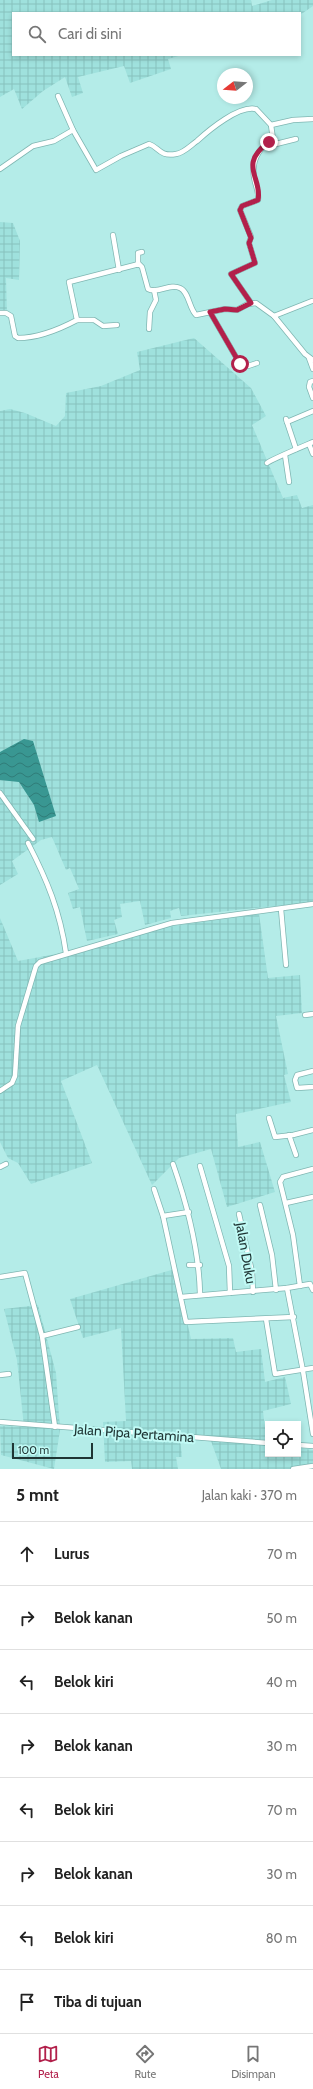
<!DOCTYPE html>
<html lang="id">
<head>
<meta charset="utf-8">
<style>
	body { margin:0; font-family:Cabin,sans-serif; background:#f6f6f6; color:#222 }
	.controls { position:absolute; right:12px; bottom:12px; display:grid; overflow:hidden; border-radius:0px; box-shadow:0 2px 6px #0003 }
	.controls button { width:36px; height:36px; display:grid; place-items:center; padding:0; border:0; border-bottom:1px solid #e0e0e0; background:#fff; color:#222; font:20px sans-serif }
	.compass { position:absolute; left:217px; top:68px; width:36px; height:36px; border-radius:50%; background:#fff; box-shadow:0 2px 6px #0003; rotate:253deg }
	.scale { position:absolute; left:12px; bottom:10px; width:81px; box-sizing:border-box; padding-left:4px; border:2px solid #1f3534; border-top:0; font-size:11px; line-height:14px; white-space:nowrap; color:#1f3534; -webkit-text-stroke:3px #c1faf5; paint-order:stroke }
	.stop { position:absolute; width:12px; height:12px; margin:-9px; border:3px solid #b2204b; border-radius:50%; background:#fff }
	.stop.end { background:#b2204b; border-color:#fff; box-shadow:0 1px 4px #0008 }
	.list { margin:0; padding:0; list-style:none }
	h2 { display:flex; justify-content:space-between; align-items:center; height:52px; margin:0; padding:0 16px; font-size:17px }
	h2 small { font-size:13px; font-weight:400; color:#767676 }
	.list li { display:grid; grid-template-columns:26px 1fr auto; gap:12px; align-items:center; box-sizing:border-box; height:64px; padding:0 16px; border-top:1px solid #e0e0e0 }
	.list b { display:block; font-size:15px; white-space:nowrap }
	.list em { font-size:13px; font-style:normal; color:#767676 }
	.icon { flex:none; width:22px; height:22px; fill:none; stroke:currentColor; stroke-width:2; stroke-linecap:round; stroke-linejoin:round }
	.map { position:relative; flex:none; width:313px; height:1469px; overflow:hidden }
	.search { position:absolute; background:#fff; box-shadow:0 2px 6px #0003; left:12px; right:12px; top:12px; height:44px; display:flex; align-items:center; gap:10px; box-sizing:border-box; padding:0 14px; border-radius:0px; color:#767676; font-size:15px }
	.sheet { height:564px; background:#fff }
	nav { display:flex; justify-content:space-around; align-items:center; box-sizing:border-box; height:56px; border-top:1px solid #e0e0e0; background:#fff; font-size:11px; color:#767676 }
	nav a { display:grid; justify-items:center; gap:2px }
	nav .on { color:#b2204b }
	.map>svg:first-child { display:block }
</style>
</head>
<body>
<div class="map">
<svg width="313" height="1469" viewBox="0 0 313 1469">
	<defs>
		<pattern id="industrial-grid" width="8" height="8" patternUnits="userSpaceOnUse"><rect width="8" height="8" fill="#9fe1dd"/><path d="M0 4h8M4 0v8" fill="none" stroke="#88c2be"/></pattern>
		<pattern id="water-waves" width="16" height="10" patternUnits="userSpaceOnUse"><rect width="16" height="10" fill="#399792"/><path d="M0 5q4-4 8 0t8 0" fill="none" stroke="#2f7c78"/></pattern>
	</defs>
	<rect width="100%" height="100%" fill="#b4ece8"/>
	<g fill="url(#industrial-grid)">
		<path d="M 0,0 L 251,0 L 252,6 L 272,0 L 313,0 L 313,6 L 300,15 L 300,13 L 13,13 L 13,55 L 182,55 L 168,59 L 171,69 L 130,83 L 124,66 L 78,77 L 83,93 L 72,97 L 65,77 L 43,91 L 22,109 L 14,89 L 0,97 Z"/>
		<path d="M 0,222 L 13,223 L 20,241 L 19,280 L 6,278 L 7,315 L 0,316 Z"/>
		<path d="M 194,338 L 251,388 L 266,416 L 252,425 L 283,498 L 297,495 L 302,508 L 313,505 L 313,902 L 181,916 L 179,908 L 170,911 L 171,918 L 145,925 L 140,901 L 120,904 L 122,917 L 114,920 L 118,934 L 87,941 L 80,907 L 73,909 L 68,893 L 79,889 L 70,868 L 66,870 L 52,837 L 41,840 L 12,861 L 18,874 L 0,885 L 0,411 L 10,409 L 25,413 L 56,426 L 65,416 L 66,393 L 101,386 L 140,370 L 137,352 Z"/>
		<path d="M 259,914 L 268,978 L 300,975 L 302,1013 L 276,1016 L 288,1074 L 284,1075 L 291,1102 L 236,1114 L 238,1147 L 260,1142 L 275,1192 L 227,1207 L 211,1149 L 179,1158 L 152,1185 L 97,1065 L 61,1081 L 92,1163 L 31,1184 L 18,1163 L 8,1158 L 0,1142 L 0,918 L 18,961 L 90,948 L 160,928 Z"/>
		<path d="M 175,1269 L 191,1339 L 233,1338 L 236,1352 L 261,1349 L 265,1382 L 285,1377 L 291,1404 L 263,1411 L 268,1454 L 298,1454 L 298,1448 L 313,1450 L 313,1467 L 296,1469 L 221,1469 L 211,1441 L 180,1438 L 182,1457 L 176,1457 L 178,1469 L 132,1469 L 131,1461 L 105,1462 L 103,1422 L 126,1421 L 121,1328 L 83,1338 L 70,1299 Z"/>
		<path d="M 38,1305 L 56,1373 L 60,1430 L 54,1469 L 1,1455 L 0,1426 L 24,1427 L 17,1360 L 4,1309 Z"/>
	</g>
	<path fill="url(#water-waves)" d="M 24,739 L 33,741 L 56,816 L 39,822 L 34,805 L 19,782 L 0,780 L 0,752 Z"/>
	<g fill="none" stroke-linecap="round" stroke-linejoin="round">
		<defs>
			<g id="street">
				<path d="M 58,96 L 73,130 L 96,170 L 121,156 L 149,144 C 159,147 159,157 176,154 C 184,153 191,145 197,141 C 209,130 239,105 256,109 L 271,125 L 273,139 L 276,144 L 296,139"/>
				<path d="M 271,125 L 293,120 L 313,119"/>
				<path d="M 0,169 L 33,146 L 54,141 L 73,130"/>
				<path d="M 113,235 L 119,270"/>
				<path d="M 138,265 L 138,253 L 142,252"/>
				<path d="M 251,303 L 231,274 L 255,263 L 249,243 L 251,237 L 240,210 L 242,206 L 258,200 C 259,194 257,188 255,182 C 250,163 257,149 273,139"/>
				<path d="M 210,312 L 240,364 L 248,366 L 257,363"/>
				<path d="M 0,313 L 6,313 L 11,316 L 15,336 L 18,338 C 37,338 60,329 77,320 L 69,282 L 139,264 L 142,267 L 148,289 C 158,294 170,283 180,288 C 189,292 189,308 196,315 L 225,309 L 237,310 L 248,304 L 256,303 L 274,316 L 305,354 L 313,360"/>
				<path d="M 274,316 L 312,301"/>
				<path d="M 77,320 L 94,320 L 103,326 L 117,325"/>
				<path d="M 149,329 L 150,312 L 156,300 L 154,290"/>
				<path d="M 309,358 L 313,369"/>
				<path d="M 313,381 L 310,382 L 309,387 L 313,398"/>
				<path d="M 286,419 L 296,449"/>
				<path d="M 287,422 L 313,411"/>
				<path d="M 309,444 L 313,454"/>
				<path d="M 285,455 L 289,482"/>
				<path d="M 267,463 C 270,460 306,445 313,442"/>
				<path d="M 0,793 L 33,839"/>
				<path d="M 28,843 C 47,880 60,911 66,953"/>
				<path d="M 281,909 L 286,965"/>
				<path d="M 305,1015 L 313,1014"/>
				<path d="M 313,1071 L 297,1075 L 295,1080 L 297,1088 L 313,1087"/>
				<path d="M 0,1091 L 12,1083 L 15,1076 L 18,1026 L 36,966 L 40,962 L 172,923 L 313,904"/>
				<path d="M 269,1118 L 275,1137 L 293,1135 L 313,1130"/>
				<path d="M 289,1135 L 296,1155"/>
				<path d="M 173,1164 C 188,1207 199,1249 200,1294"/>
				<path d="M 200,1166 L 229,1266 L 230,1293"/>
				<path d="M 0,1167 L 6,1164"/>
				<path d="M 154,1189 L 163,1216 L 186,1322 L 294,1317"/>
				<path d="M 286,1203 L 313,1197"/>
				<path d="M 260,1205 L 272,1255 L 276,1290"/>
				<path d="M 239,1214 L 252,1272 L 253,1292"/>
				<path d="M 163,1216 L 189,1212"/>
				<path d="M 189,1265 L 200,1265"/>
				<path d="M 0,1277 L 25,1273 L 42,1336 L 55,1427"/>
				<path d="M 300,1286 L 293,1235 L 280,1182 L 283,1177 L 313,1169"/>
				<path d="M 313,1290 L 310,1284 L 287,1288 L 303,1371 L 313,1434"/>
				<path d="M 181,1297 L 287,1288"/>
				<path d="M 266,1319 L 275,1374 L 313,1368"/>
				<path d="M 42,1336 L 78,1327"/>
				<path d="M 0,1375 L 9,1374"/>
				<path d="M 0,1422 L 268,1443"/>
				<path d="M 298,1445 L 313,1446"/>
				<path d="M 293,1469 L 313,1466"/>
			</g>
		</defs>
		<use href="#street" stroke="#7fb6b2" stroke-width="6"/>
		<use href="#street" stroke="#fff" stroke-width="4.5"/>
	</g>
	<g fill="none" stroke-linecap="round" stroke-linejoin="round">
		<path stroke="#b2204b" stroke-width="5" d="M 240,364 L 210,312 L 225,309 L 237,310 L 251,303 L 231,274 L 255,263 L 249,243 L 251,238 L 240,210 L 242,206 L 258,200 C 263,178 237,165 269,142"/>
	</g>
	<g text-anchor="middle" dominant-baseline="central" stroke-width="4" stroke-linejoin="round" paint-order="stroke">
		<g font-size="14" fill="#1f3534" stroke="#c1faf5">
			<text transform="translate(246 1253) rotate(80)">Jalan Duku</text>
			<text transform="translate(134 1433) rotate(4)">Jalan Pipa Pertamina</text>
		</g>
	</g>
</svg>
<div class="controls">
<button><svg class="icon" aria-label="locate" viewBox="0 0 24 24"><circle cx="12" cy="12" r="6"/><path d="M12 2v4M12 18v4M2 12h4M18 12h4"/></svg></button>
</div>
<svg class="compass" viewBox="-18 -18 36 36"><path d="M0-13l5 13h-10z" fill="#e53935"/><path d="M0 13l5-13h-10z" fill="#767676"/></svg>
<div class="scale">100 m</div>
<div class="stop" style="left:240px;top:364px"></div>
<div class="stop end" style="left:269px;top:142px"></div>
<div class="search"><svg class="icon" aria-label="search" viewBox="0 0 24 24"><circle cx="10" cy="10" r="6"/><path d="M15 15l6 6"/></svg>Cari di sini</div>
</div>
<section class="sheet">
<h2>5 mnt<small>Jalan kaki · 370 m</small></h2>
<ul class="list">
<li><svg class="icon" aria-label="ahead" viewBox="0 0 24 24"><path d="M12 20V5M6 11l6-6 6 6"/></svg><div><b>Lurus</b></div><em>70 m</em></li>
<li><svg class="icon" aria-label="right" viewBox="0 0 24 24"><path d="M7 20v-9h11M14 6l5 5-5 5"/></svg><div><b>Belok kanan</b></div><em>50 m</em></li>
<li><svg class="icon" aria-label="left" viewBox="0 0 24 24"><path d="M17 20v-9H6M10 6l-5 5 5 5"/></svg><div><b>Belok kiri</b></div><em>40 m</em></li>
<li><svg class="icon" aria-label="right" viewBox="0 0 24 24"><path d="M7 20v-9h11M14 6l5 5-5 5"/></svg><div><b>Belok kanan</b></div><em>30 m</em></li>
<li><svg class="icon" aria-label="left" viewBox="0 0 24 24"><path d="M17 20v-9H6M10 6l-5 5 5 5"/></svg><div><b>Belok kiri</b></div><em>70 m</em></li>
<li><svg class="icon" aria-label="right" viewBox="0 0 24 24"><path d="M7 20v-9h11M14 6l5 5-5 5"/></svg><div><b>Belok kanan</b></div><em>30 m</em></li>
<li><svg class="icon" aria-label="left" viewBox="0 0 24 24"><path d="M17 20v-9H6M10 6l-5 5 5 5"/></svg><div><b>Belok kiri</b></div><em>80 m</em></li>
<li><svg class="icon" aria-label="arrive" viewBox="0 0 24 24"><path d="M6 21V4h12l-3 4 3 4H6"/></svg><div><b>Tiba di tujuan</b></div></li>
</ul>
</section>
<nav>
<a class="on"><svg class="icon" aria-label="map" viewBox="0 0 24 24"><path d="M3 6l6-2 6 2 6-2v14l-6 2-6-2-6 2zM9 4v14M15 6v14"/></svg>Peta</a>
<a><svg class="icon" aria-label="directions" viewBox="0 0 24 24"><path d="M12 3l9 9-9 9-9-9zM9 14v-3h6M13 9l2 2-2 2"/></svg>Rute</a>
<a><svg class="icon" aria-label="saved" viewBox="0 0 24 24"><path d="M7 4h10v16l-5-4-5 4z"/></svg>Disimpan</a>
</nav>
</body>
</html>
